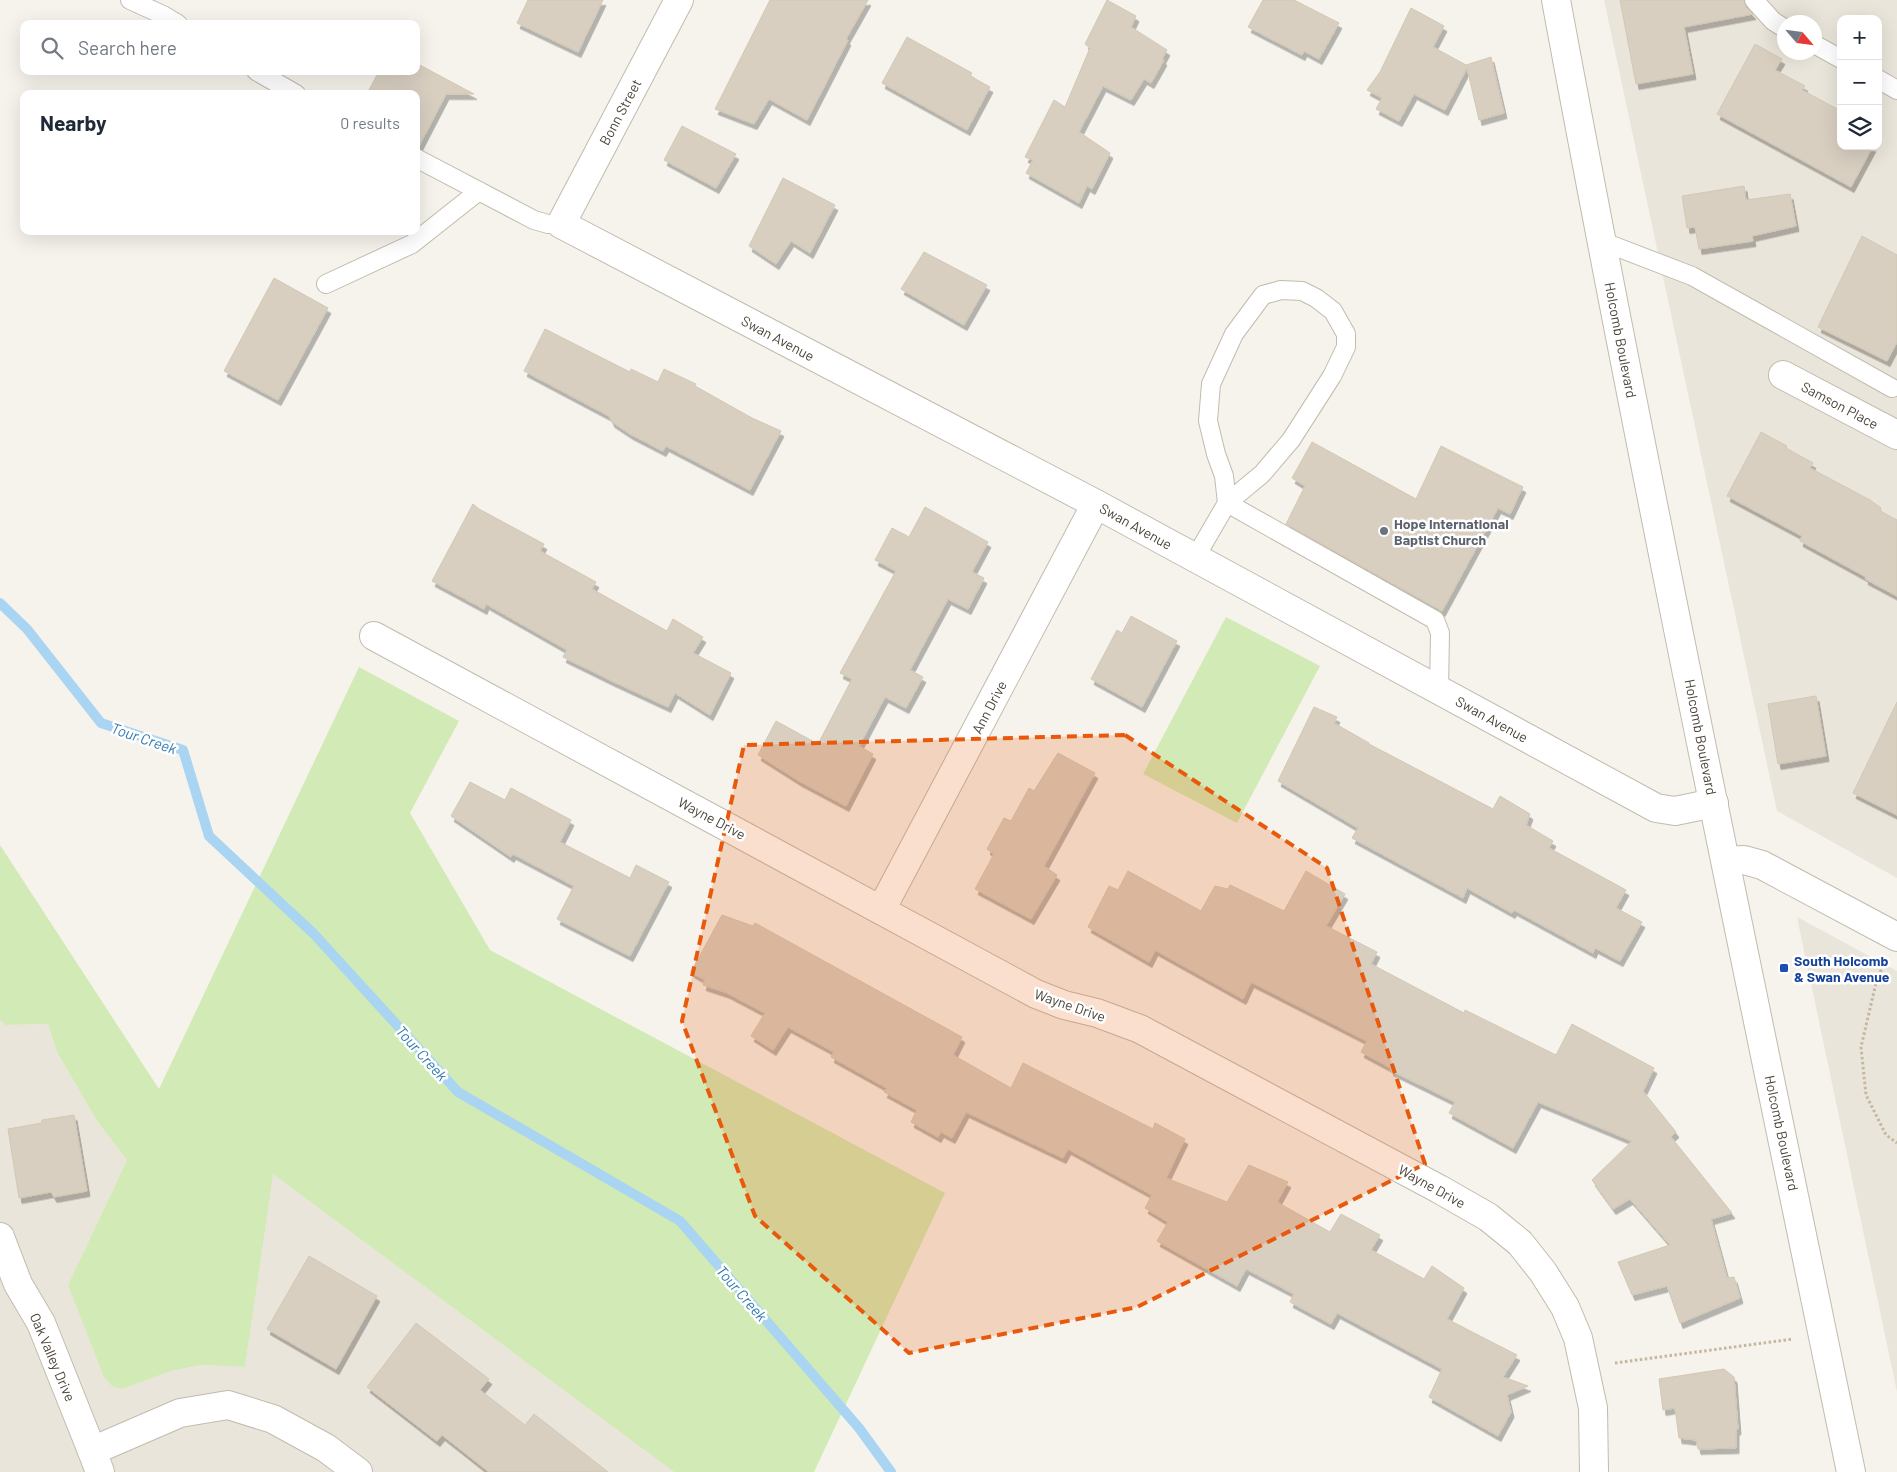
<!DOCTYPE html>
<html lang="en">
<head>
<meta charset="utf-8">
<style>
	body { margin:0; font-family:Barlow,sans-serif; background:#f6f6f7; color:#1f2937 }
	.controls { position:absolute; right:15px; top:15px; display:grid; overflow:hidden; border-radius:10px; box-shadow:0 5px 20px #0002 }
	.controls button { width:45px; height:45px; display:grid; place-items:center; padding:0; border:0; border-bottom:1px solid #e0e1e3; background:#fff; color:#1f2937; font:25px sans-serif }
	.compass { position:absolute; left:1777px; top:15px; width:45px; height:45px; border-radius:50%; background:#fff; box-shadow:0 5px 20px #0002; rotate:118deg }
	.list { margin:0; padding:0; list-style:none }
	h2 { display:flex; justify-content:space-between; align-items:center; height:65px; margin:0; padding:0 20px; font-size:21px }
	h2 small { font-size:16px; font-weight:400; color:#747a83 }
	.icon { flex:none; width:28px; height:28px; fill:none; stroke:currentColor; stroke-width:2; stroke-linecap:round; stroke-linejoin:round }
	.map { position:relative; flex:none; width:1897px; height:1472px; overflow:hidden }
	.search { position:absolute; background:#fff; box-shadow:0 5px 20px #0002; left:20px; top:20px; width:400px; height:55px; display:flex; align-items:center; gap:12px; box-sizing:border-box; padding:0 18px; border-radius:10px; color:#747a83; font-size:19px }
	.panel { position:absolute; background:#fff; box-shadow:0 5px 20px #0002; left:20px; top:90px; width:400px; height:145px; border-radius:10px }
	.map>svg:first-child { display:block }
</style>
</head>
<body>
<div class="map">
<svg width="1897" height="1472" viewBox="0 0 1897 1472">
	<defs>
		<filter id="shadow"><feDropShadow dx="3" dy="5.5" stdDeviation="0" flood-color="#0004"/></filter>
	</defs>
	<rect width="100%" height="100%" fill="#f6f3ec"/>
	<g fill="#eae5da" fill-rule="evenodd">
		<path d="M 1604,0 L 1897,0 L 1897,878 L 1777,811 ZM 1841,19 L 1878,19 L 1878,146 L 1841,146 ZM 1784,22 L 1814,22 L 1814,52 L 1784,52 Z"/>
		<path d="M 1797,917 L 1897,971 L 1897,1392 Z"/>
		<path d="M 0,1020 L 6,1025 L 48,1024 L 57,1052 L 97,1121 L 127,1160 L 68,1285 L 123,1389 L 171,1371 L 202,1365 L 245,1367 L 272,1173 L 674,1472 L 0,1472 Z"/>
	</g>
	<g fill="#d2eab5">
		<path d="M 1226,617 L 1320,666 L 1237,823 L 1143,774 Z"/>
		<path d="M 359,667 L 459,721 L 410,813 L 490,950 L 945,1193 L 814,1472 L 674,1472 L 273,1174 L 245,1367 L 202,1365 L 171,1371 L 123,1389 L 112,1386 L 104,1377 L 68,1285 L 127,1160 L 97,1121 L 57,1052 L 48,1024 L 6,1025 L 0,1020 L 0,845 L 159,1089 Z"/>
	</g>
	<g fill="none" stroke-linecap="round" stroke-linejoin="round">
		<path stroke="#a9d4f2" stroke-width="10" d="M 0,603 L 27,629 L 101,723 L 183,750 L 209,836 L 314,934 L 458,1092 L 680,1221 L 859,1428 L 891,1472"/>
	</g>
	<g fill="#d8cfc1" stroke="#d3c7b4" filter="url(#shadow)">
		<path d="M 528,0 L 603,0 L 578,52 L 517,23 Z"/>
		<path d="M 770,0 L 868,0 L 846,39 L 848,40 L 807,120 L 769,99 L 754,124 L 715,109 Z"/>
		<path d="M 1107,0 L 1136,16 L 1131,27 L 1167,50 L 1162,59 L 1164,60 L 1151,83 L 1144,79 L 1131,100 L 1103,86 L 1079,132 L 1110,153 L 1092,189 L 1087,186 L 1079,203 L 1026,173 L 1033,160 L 1025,157 L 1054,100 L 1065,107 L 1090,48 L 1085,44 Z"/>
		<path d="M 1263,0 L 1294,0 L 1339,23 L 1319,59 L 1304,51 L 1302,55 L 1248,27 Z"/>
		<path d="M 1620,0 L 1744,0 L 1746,7 L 1753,14 L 1684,27 L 1693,74 L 1636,84 Z"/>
		<path d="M 1411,8 L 1444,26 L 1433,47 L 1466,65 L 1491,57 L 1504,113 L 1479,120 L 1467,68 L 1445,110 L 1414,94 L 1399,121 L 1376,109 L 1382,98 L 1367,90 L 1380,72 Z"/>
		<path d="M 907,37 L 972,73 L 970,76 L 990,87 L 967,130 L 882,83 Z"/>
		<path d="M 1755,44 L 1782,59 L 1775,70 L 1805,86 L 1802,90 L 1841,111 L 1841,146 L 1873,146 L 1851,187 L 1717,114 Z"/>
		<path d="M 416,63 L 474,94 L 446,94 L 418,148 L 416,147 L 416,94 L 367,94 L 379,71 L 416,71 Z"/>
		<path d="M 682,126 L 736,154 L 716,188 L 664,160 Z"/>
		<path d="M 783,178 L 835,205 L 810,253 L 791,241 L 776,264 L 749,246 Z"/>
		<path d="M 1744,186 L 1746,200 L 1790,194 L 1796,226 L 1752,236 L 1753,241 L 1699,249 L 1695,227 L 1687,228 L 1682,196 Z"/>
		<path d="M 1862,236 L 1897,255 L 1897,342 L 1887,361 L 1818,327 Z"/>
		<path d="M 924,252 L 987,285 L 964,325 L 901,289 Z"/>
		<path d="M 274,278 L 328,308 L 278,400 L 224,371 Z"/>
		<path d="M 545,329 L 630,372 L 631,369 L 658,382 L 664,369 L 696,384 L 695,386 L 752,418 L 781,431 L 750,490 L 666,446 L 663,451 L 630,434 L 612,422 L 609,416 L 524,371 Z"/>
		<path d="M 1761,432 L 1787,446 L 1786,448 L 1813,463 L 1810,468 L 1870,500 L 1881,508 L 1880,511 L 1897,520 L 1897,596 L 1865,579 L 1866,577 L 1800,541 L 1802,536 L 1727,496 Z"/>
		<path d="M 1312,442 L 1416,499 L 1441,446 L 1523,487 L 1510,514 L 1498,508 L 1442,611 L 1286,524 L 1305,486 L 1292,478 Z"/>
		<path d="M 473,504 L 479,509 L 544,544 L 540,551 L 596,582 L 592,589 L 667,631 L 673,619 L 703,637 L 693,653 L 731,673 L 710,715 L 675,693 L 668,707 L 612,681 L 563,657 L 567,650 L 486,604 L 484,609 L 432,581 Z"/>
		<path d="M 925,507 L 988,542 L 972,572 L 984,578 L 968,609 L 948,599 L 910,670 L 923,677 L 906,708 L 885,697 L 859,746 L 873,754 L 846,806 L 799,781 L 758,755 L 776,721 L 818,744 L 852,679 L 840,673 L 896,571 L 875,560 L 892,528 L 909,537 Z"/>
		<path d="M 1131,616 L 1177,641 L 1142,707 L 1091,679 L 1117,630 L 1122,633 Z"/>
		<path d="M 1816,696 L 1826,756 L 1778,764 L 1768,704 Z"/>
		<path d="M 1897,702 L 1897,815 L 1853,793 Z"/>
		<path d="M 1314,707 L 1337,717 L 1334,723 L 1369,743 L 1369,744 L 1493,809 L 1500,796 L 1530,814 L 1526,825 L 1553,841 L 1549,848 L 1626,890 L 1616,908 L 1642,922 L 1620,961 L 1595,948 L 1593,953 L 1514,910 L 1512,913 L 1467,888 L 1463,898 L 1352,838 L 1358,828 L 1278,781 Z"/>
		<path d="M 1058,753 L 1095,773 L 1044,866 L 1057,875 L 1031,919 L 975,889 L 994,854 L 987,849 L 1004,818 L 1011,821 L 1029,788 L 1034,791 Z"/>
		<path d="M 470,782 L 505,800 L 511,788 L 571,820 L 560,842 L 630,878 L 636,865 L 669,882 L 630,956 L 557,919 L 574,886 L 513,854 L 511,857 L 451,816 Z"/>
		<path d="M 1128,871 L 1201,911 L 1215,886 L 1228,889 L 1230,885 L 1284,911 L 1306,871 L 1345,894 L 1326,926 L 1377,952 L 1371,964 L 1464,1013 L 1465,1010 L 1556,1055 L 1572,1024 L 1654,1068 L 1643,1091 L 1676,1132 L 1671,1137 L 1732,1213 L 1711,1219 L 1727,1278 L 1734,1277 L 1740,1298 L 1680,1323 L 1667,1286 L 1632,1295 L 1618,1262 L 1670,1245 L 1630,1199 L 1613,1209 L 1592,1180 L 1632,1141 L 1538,1102 L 1513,1148 L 1449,1113 L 1455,1102 L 1390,1070 L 1391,1068 L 1361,1052 L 1367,1041 L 1251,982 L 1243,999 L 1155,950 L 1149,962 L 1088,927 L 1109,886 L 1118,890 Z"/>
		<path d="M 722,915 L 753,926 L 755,923 L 962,1037 L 953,1055 L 1011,1088 L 1023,1063 L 1153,1129 L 1155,1123 L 1185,1139 L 1166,1178 L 1227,1202 L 1249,1165 L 1288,1182 L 1277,1202 L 1330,1232 L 1341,1214 L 1380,1235 L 1371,1250 L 1424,1279 L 1432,1266 L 1464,1288 L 1447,1319 L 1517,1355 L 1503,1377 L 1528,1386 L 1507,1395 L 1511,1412 L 1498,1436 L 1429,1397 L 1442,1369 L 1337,1313 L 1331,1324 L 1290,1302 L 1294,1294 L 1246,1269 L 1237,1286 L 1157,1241 L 1168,1222 L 1145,1208 L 1152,1195 L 1068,1149 L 1063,1158 L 966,1112 L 952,1138 L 941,1132 L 938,1137 L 911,1122 L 917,1110 L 884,1092 L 887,1088 L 831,1057 L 834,1052 L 788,1027 L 773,1050 L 751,1036 L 765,1013 L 727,993 L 703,985 L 705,980 L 691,972 Z"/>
		<path d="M 74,1115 L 87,1191 L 54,1197 L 51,1192 L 19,1198 L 8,1129 L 42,1123 L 42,1120 Z"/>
		<path d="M 309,1256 L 377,1296 L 336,1369 L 267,1329 Z"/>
		<path d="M 416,1323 L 489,1379 L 480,1390 L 525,1425 L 534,1414 L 608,1472 L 489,1472 L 442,1435 L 437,1441 L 367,1387 Z"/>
		<path d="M 1724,1369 L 1734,1377 L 1738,1429 L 1736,1430 L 1736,1448 L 1698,1449 L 1696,1440 L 1679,1438 L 1675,1408 L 1663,1410 L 1659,1379 Z"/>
	</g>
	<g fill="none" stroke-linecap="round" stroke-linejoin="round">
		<defs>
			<g id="service">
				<path d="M 130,0 L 163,15 L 178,24"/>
				<path d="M 1754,0 L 1773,21 L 1784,28"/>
				<path d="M 1814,44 L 1841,59"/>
				<path d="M 256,71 L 296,94"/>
				<path d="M 1878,79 L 1897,90"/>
				<path d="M 416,158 L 534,220 L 548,224 L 561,224"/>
				<path d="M 1601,241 L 1692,276 L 1892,388"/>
				<path d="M 326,284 L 412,244 L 479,191"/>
				<path d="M 1281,290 L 1302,291 L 1316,298 L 1333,311 L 1346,334 L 1346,347 L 1332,376 L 1291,440 L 1262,474 L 1227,503 L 1224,476 L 1216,454 L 1208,421 L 1211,384 L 1234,334 L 1263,295 Z"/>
				<path d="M 1195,558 L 1227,503 L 1435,620 L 1440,633 L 1439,690"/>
			</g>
			<g id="minor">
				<path d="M 679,0 L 561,224 L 1096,504 L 1656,808 L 1675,811 L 1714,803"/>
				<path d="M 1783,375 L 1897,435"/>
				<path d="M 374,636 L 1036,994 L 1064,1005 L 1097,1013 L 1140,1029 L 1439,1189 L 1488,1217 L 1520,1243 L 1543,1272 L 1565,1307 L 1578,1338 L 1593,1408 L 1594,1472"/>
				<path d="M 881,910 L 1096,504"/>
				<path d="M 0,1237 L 18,1284 L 41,1323 L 92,1451"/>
				<path d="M 100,1472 L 92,1451 L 180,1413 L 228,1405 L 273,1419 L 326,1448 L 358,1472"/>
			</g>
			<g id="tertiary">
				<path d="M 1556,0 C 1647,492 1750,982 1851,1472"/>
				<path d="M 1726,861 L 1744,860 L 1762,865 L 1897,937"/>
			</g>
		</defs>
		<use href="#service" stroke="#c2bbae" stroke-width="20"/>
		<use href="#minor" stroke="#c2bbae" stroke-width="30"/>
		<use href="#tertiary" stroke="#c2bbae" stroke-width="30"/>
		<g stroke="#c4b79f" stroke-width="3" stroke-dasharray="2.5 2.5" stroke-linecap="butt">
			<path d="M 1883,965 L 1876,983 L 1861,1047 L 1866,1095 L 1886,1135 L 1897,1143"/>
			<path d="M 1615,1363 L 1793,1339"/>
		</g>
		<use href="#service" stroke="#fff" stroke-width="18"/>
		<use href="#minor" stroke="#fff" stroke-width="28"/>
		<use href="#tertiary" stroke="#fff" stroke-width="28"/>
	</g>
	<path fill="#e8590c" fill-opacity="0.2" stroke="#e8590c" stroke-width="4" stroke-dasharray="10 6" stroke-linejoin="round" d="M 1125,735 L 1327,868 L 1425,1164 L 1137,1307 L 909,1353 L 755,1216 L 682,1021 L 744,745 Z"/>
	<circle fill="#6b7280" stroke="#fff" stroke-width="2" cx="1384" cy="531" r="5"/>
	<rect fill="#1a4fb4" stroke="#fff" stroke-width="2" x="1779" y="963" width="10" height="10" rx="2.5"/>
	<g text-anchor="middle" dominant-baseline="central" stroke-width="5" stroke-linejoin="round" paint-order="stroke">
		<g font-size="14" fill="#4b4439" stroke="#fff">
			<text transform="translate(620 112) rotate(-62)">Bonn Street</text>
			<text transform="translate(778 338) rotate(28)">Swan Avenue</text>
			<text transform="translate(1621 340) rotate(79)">Holcomb Boulevard</text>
			<text transform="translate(1840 405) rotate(28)">Samson Place</text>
			<text transform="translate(1136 526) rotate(29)">Swan Avenue</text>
			<text transform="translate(989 707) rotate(-62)">Ann Drive</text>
			<text transform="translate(1492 719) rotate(29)">Swan Avenue</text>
			<text transform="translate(1701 737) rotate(79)">Holcomb Boulevard</text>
			<text transform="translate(712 818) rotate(28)">Wayne Drive</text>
			<text transform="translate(1070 1005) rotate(19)">Wayne Drive</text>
			<text transform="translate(1782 1133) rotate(78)">Holcomb Boulevard</text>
			<text transform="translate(1432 1186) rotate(29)">Wayne Drive</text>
			<text transform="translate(53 1357) rotate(67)">Oak Valley Drive</text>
		</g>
		<g font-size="14" font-weight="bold" fill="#5b616d" stroke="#fff" text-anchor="start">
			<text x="1394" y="523">Hope International<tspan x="1394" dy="16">Baptist Church</tspan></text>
		</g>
		<g font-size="14" font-weight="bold" fill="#164399" stroke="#fff" text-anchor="start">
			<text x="1794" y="960">South Holcomb<tspan x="1794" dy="16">&amp; Swan Avenue</tspan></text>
		</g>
		<g font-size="15" font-style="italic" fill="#2e7ab2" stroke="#fff">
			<text transform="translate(144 738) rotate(19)">Tour Creek</text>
			<text transform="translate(422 1053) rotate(48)">Tour Creek</text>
			<text transform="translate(742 1293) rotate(49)">Tour Creek</text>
		</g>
	</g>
</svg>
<div class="controls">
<button>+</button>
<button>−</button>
<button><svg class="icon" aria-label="layers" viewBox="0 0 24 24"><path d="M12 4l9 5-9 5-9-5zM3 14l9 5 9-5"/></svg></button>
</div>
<svg class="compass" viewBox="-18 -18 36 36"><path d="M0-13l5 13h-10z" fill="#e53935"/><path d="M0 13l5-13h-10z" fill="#747a83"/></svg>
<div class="search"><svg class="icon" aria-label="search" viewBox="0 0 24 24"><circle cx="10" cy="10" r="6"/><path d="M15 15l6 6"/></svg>Search here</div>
<section class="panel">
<h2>Nearby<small>0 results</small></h2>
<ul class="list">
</ul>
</section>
</div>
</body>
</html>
